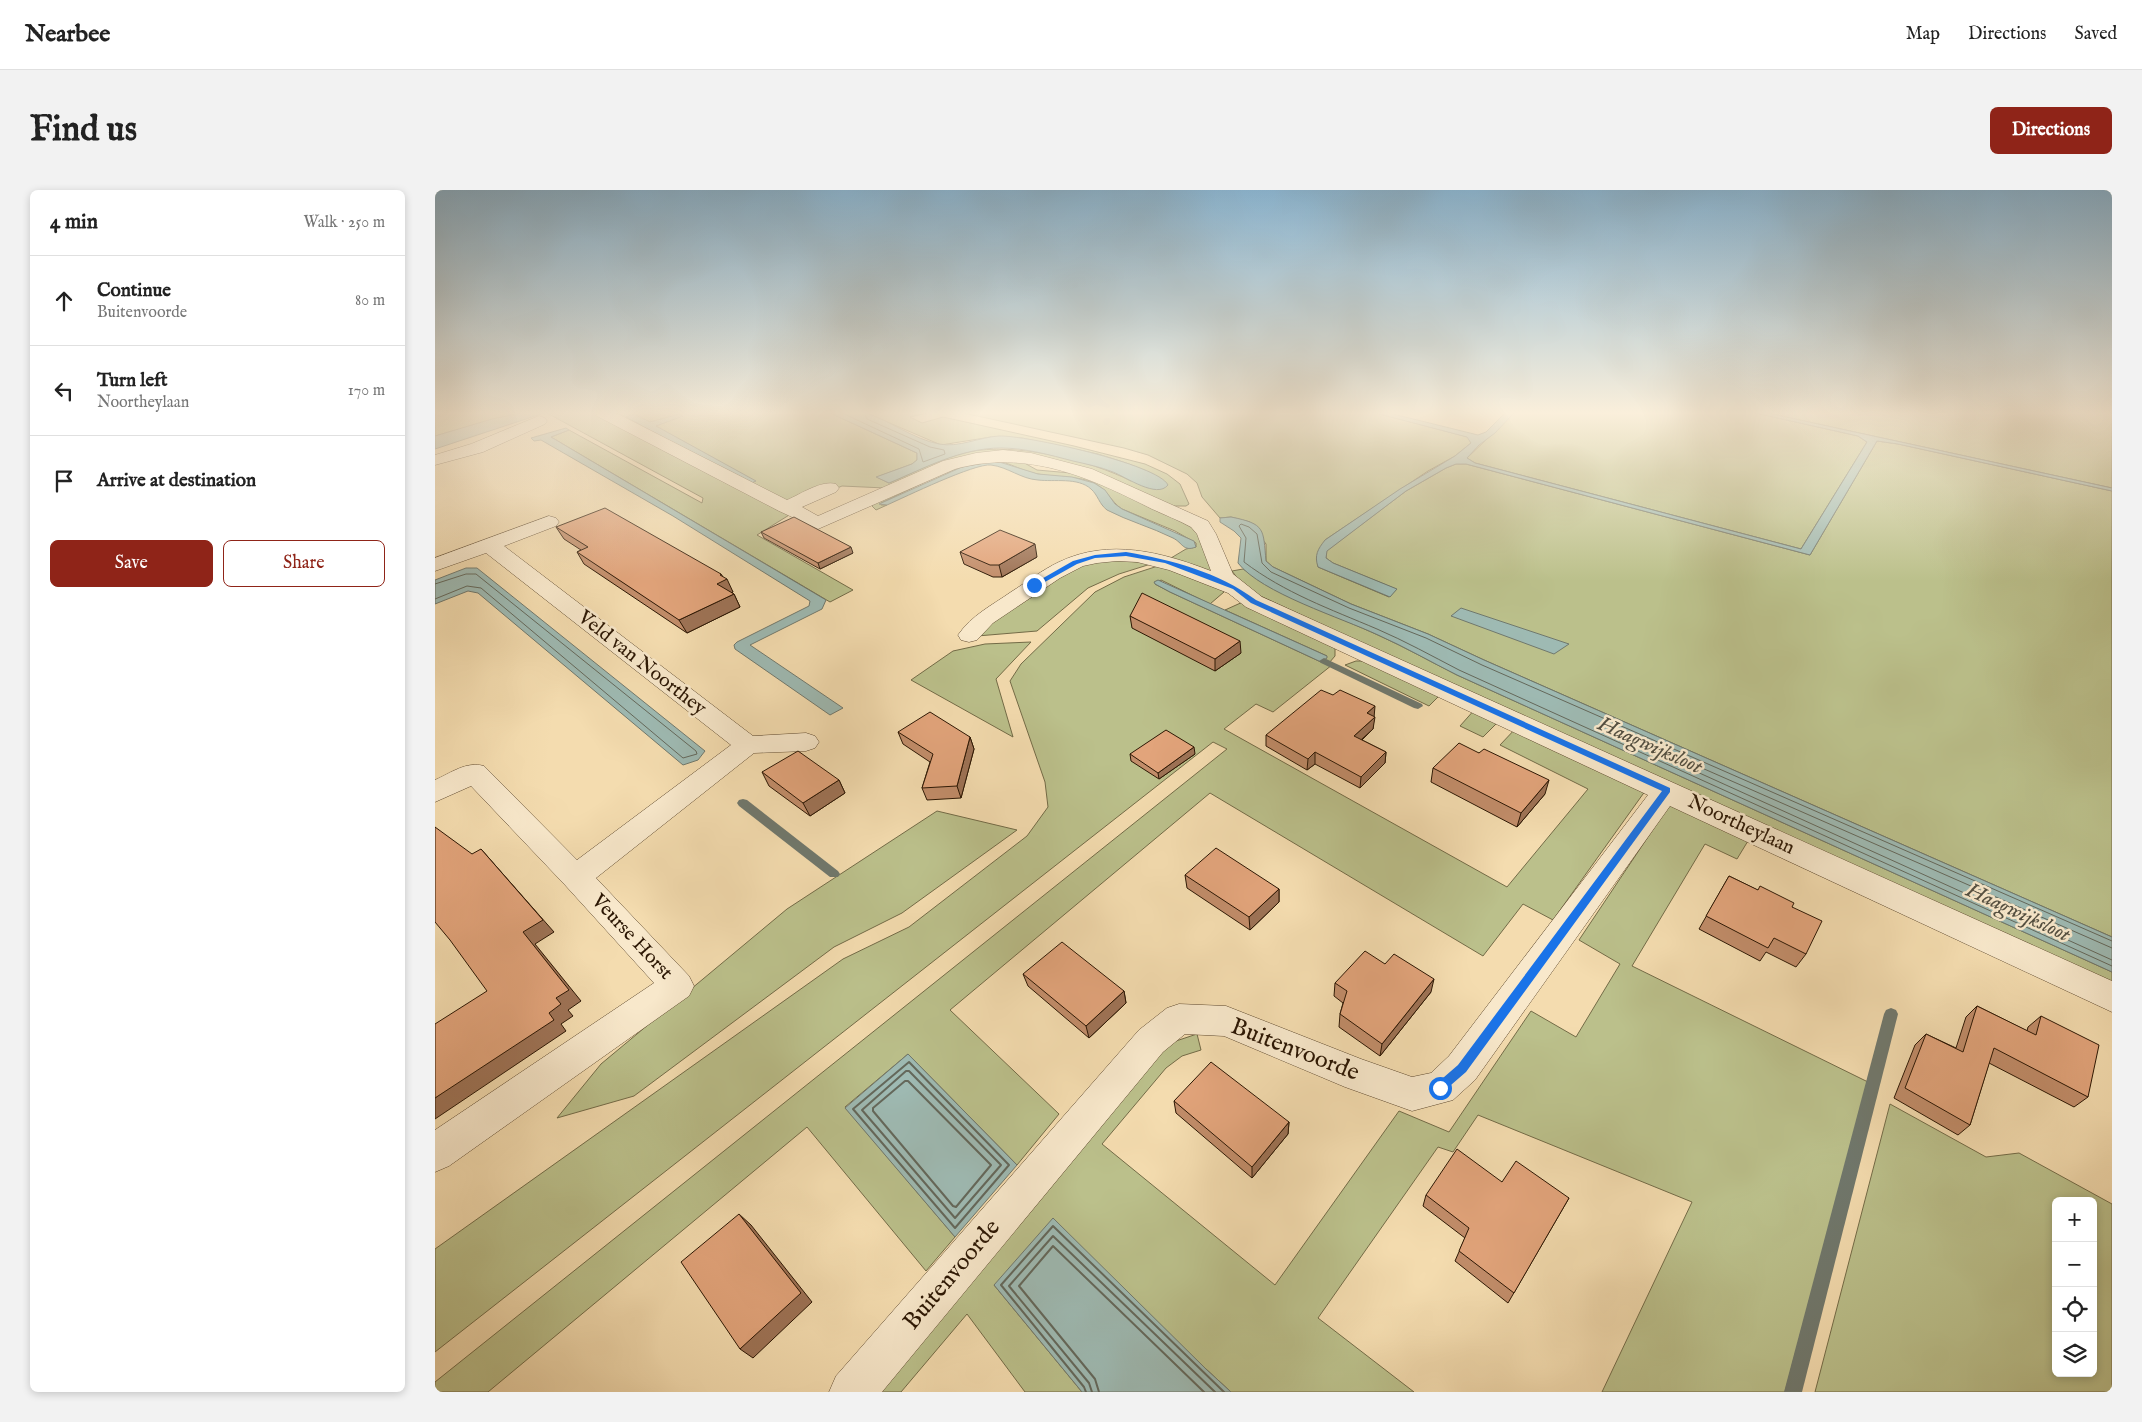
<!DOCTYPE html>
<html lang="en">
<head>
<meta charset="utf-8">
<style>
	body { margin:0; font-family:"IM FELL English",serif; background:#f2f2f2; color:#222 }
	.controls { position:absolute; right:15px; bottom:15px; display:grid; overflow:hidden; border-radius:8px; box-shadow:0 2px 8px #0003 }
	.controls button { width:45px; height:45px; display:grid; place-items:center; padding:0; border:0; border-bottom:1px solid #e0e0e0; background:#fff; color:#222; font:25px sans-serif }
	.stop { position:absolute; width:15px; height:15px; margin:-11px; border:4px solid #1a73e8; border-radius:50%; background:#fff }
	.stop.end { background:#1a73e8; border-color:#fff; box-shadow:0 1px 5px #0008 }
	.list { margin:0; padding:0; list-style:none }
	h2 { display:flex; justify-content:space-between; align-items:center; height:65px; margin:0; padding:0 20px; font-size:21px }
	h2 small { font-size:16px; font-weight:400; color:#767676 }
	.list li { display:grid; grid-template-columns:32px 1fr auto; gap:15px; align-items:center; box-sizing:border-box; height:90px; padding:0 20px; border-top:1px solid #e0e0e0 }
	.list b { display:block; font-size:19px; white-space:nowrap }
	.list p { margin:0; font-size:16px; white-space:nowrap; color:#767676 }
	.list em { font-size:16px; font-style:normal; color:#767676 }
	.actions { display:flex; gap:10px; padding:15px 20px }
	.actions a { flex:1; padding:11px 0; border:1px solid #8f2418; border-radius:8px; text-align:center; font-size:18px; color:#8f2418 }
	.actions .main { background:#8f2418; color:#fff }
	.icon { flex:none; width:28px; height:28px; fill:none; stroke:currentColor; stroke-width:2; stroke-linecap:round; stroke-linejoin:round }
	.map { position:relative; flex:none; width:1677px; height:1202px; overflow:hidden; border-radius:8px }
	header { display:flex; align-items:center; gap:30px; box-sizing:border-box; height:70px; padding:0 25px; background:#fff; border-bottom:1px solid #e0e0e0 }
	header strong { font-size:24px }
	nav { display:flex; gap:28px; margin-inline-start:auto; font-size:18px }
	.intro { display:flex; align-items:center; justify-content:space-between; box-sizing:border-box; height:120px; padding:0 30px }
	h1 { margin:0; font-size:35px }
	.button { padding:12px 22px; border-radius:8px; background:#8f2418; color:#fff; font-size:18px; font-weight:700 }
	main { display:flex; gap:30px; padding:0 30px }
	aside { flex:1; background:#fff; border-radius:8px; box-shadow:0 2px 8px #0003 }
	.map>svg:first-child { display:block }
</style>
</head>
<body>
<header>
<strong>Nearbee</strong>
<nav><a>Map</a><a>Directions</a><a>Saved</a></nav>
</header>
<div class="intro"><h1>Find us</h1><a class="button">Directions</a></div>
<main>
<aside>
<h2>4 min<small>Walk · 250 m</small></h2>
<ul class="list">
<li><svg class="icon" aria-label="ahead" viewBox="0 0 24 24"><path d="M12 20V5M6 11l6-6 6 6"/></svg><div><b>Continue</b><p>Buitenvoorde</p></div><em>80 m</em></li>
<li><svg class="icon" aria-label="left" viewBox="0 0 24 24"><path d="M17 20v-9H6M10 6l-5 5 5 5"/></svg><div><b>Turn left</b><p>Noortheylaan</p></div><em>170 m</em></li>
<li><svg class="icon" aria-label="arrive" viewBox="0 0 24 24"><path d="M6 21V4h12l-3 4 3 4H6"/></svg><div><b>Arrive at destination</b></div></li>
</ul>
<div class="actions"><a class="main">Save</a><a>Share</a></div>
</aside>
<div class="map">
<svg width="1677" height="1202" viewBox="0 0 1677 1202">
	<rect width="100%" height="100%" fill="#f4dcaf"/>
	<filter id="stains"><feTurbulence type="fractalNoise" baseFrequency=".004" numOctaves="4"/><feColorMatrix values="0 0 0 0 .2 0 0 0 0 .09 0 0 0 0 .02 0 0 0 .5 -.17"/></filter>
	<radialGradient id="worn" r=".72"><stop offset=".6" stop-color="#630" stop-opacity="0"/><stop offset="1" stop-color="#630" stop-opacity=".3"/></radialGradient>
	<g fill="#bbc08b" stroke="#736b47" fill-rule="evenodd">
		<path d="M 0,222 L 90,222 L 0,246 Z"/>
		<path d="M 393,222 L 482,263 L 482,270 L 477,274 L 442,287 L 454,293 C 480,282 506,268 533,262 C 579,252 655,270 696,291 L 711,281 L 694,274 L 663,264 L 587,248 L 556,247 L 506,255 L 429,222 L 488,222 L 492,223 L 475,227 L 487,233 L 508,227 L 639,256 L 710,274 L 732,284 L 745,294 L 754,314 L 751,316 L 738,316 L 670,286 L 579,263 L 450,298 L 407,296 L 388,304 L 322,345 L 418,400 L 395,412 L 116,247 L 134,240 L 267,313 L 268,308 L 112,223 Z"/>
		<path d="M 524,222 L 937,222 L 1033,247 L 1036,253 L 1020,266 L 993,281 L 890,350 L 883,377 L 954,407 L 961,399 L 898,373 L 891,368 L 891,361 L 971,301 L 1011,278 L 1021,274 L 1031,274 L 1375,365 L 1442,251 L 1463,254 L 1677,301 L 1677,747 L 1049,470 L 993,444 L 916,414 L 838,377 L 831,371 L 831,354 L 815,332 L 796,327 L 785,328 L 767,307 L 762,293 L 752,284 L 713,265 L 689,258 Z"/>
		<path d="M 1080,222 L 1316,222 L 1423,246 L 1432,252 L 1366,359 L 1040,273 L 1032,268 Z"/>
		<path d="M 1328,222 L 1677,222 L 1677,298 Z"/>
		<path d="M 565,267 L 584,270 L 602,280 L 647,284 L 696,305 L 756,337 L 772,355 L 782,383 L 777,383 L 736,368 L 751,359 L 761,357 L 761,353 L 740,341 L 687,319 C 676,312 672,299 659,293 C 642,285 622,288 603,284 C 588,282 575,272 560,271 C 534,268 472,301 446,313 L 446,315 L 452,315 L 441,320 L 437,316 L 443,309 C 482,291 521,268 565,267 Z"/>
		<path d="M 660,369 L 719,373 L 684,384 L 653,398 L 602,441 L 542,446 L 543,442 L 608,393 Z"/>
		<path d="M 729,374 L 783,396 L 789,402 L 775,414 L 726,390 L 720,394 L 735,402 L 886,472 L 892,466 L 790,420 L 810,411 L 900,457 L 900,466 L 894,473 L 897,475 L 838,522 L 821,514 L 789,539 L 1072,697 L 1153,599 L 1065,555 L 1082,537 L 1213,597 L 1118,730 L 1088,714 L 1048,766 L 775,603 L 515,820 L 624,924 L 582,975 L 473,864 L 410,917 L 520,1047 L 491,1081 L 372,937 L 53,1202 L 0,1202 L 0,1192 L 792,559 L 778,552 L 0,1162 L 0,1059 L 408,769 L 474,737 L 592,646 L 613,617 L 610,592 L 575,491 L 586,474 L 660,402 L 689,387 Z"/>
		<path d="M 808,379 C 850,408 897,424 943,445 C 970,457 996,472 1022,485 L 1677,782 L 1677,800 L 821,404 L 806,393 L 797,381 Z"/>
		<path d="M 596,452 L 561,489 L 578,547 L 476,490 L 518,461 L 550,454 Z"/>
		<path d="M 921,471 L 934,471 L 1001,500 L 1003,507 L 994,516 L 910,475 Z"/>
		<path d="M 1041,518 L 1066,529 L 1048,547 L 1025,536 Z"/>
		<path d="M 1237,611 L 1316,646 L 1302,669 L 1270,654 L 1197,776 L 1433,892 L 1350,1202 L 1167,1202 L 1257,1012 L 1043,925 L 1018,962 L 1003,957 L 883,1128 L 979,1202 L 796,1202 L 771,1179 L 559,1095 L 647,1202 L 590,1202 L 532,1124 L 466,1202 L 436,1202 L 724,861 L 738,852 L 762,844 L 766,860 L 747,866 L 731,878 L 667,954 L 840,1095 L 964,921 L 1014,942 L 1096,821 L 1141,847 L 1185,774 L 1144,750 Z"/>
		<path d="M 502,621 L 582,640 L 467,723 L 399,757 L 199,906 L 122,928 L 166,874 L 352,719 Z"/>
		<path d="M 1455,914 L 1551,967 L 1584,963 L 1677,1014 L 1677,1202 L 1380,1202 ZM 1621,1011 L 1658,1011 L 1658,1183 L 1621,1183 Z"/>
	</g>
	<g fill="#9ebab3" stroke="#70786d">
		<path d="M 90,222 L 112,222 L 0,259 L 0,246 L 57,229 Z"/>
		<path d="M 393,222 C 404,222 420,220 431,223 C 456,231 478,249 504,254 C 523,258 545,247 564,246 C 590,245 723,274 733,295 C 722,309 691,287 678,282 C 666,277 651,274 638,271 C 615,265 590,258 566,258 C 526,258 490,278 454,293 L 441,287 L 477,274 L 482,270 L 482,263 Z"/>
		<path d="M 937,222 L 950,222 L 1043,245 L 1051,242 L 1071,222 L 1080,222 L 1060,243 L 1044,255 L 1032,268 L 1040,273 L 1366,359 L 1432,252 L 1423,246 L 1316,222 L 1328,222 L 1677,298 L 1677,301 L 1463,254 L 1442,251 L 1375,365 L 1031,274 L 1021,274 L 1011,278 L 971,301 L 892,361 L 891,368 L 898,373 L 962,399 L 955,407 L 883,377 C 879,365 883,359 890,350 L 965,299 L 1020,266 L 1036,253 L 1032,247 Z"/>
		<path d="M 199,224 L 215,232 L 244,224 L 248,226 L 221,236 L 321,291 L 314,294 L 191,227 Z"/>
		<path d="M 131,238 L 134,240 L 116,247 L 391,410 L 387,419 L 315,455 L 408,518 L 395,525 L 300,459 L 299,455 L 302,452 L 374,416 L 375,411 L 238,326 L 106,250 L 99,251 L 96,248 Z"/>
		<path d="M 561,271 L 603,284 L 637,287 L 659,293 L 670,300 L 680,314 L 687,319 L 759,351 L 761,357 C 748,362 748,353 738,348 C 716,337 693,331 672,320 C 664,314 663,305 656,299 C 643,287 619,292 603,290 C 586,289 573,277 556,275 C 540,273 470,307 452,315 L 444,314 L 527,277 Z"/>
		<path d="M 796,327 C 831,334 828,339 831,371 L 838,377 L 916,414 L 993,444 L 1049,470 L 1677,747 L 1677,782 L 1022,485 C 996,472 970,457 943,445 C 907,428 826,403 803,373 L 806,348 L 799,341 L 785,332 L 785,328 Z"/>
		<path d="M 31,378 L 42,378 L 270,561 L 263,570 L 248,575 L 43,403 L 33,401 L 0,414 L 0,390 Z"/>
		<path d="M 723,390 L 892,466 L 892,468 L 886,472 L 735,402 L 720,394 L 719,392 Z"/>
		<path d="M 1026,418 L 1134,454 L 1119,464 L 1016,426 Z"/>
		<path d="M 473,864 L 582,975 L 520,1047 L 410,918 Z"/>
		<path d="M 618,1028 L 771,1179 L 796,1202 L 647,1202 L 559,1095 Z"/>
	</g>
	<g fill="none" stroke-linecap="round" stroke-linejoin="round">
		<g stroke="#64685b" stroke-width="1">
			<path d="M 405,222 L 484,259 L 488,272 L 510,264 L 509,260 L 495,257 L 432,229 L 429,222"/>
			<path d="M 0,394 L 31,384 L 41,384 L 261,561 L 262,564 L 248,568 L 46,398 L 32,396 L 0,409"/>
			<path d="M 1677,751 L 1047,475 L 991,448 L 914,418 L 836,382 L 827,373 L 822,344 L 814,337 L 806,334 L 804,336 L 811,348 L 809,372 C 850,403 895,419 942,439 C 970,451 997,466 1024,480 L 1677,776"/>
			<path d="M 1677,758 L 1251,571 L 1248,572 L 1249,576 L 1677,770"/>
		</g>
		<g stroke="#64685b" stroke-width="2">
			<path d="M 474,872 L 574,975 L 520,1038 L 418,919 Z"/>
			<path d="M 471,881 L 474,881 L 566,975 L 520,1028 L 427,920 Z"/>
			<path d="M 470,891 L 473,891 L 556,975 L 521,1017 L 518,1016 L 438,921 L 438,918 Z"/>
			<path d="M 651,1202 L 649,1197 L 566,1095 L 618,1036 L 789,1202"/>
			<path d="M 657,1202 L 654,1193 L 574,1096 L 618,1046 L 780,1202"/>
			<path d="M 664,1202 L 660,1189 L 584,1096 L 618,1056 L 769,1202"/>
		</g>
		<g fill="#70786d" fill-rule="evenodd">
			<path d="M 889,468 L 987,514 L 988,516 L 983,519 L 979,518 L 886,473 L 884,471 Z"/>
			<path d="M 308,609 L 312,610 L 403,681 L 405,684 L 403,687 L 395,687 L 304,616 L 302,613 L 304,610 Z"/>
			<path d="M 1456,818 L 1461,820 L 1463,824 L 1367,1202 L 1349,1202 L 1449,824 L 1451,820 Z"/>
		</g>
		<defs>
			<g id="minor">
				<path d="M 158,222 L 179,222 L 352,310 C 366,304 386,290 401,294 L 404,298 L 401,302 L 367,317 L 383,326 L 508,271 L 541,263 L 568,260 L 596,263 L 657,279 L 773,331 L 781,344 L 798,384 L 827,407 L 1677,791 L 1677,822 L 1235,616 L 1040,890 L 1018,910 L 977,921 L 910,897 L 789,846 L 750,844 L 728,862 L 447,1202 L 394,1202 L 401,1186 L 704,840 L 732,818 L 744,814 L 791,816 L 926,869 L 977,887 L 996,883 L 1014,866 L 1213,605 L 811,417 L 793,403 L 734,380 L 702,372 L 682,371 L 662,373 L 648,376 L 625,388 L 558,433 L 542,450 L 534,452 L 526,450 L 523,445 C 537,425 556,416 576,402 C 592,392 607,380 624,372 C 674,348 727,362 776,381 L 762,344 L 756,337 C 743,330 730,325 717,319 C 654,287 592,259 520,279 L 383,339 L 344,321 L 160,225 Z"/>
				<path d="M 104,226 L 110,228 L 112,231 L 110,234 L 48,262 L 0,275 L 0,265 L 36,254 Z"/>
				<path d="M 114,326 L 121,328 L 124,332 L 121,336 L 69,356 L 318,546 L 371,543 L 380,546 L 384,552 L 380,558 L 371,561 L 319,563 L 161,688 L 254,786 L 259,796 L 254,806 L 14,976 L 0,982 L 0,940 L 219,793 L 130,695 L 36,596 L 0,612 L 0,590 C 16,583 31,571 49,576 L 142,670 L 296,555 L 51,363 L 0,381 L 0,368 Z"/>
			</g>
		</defs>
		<use href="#minor" stroke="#5d482e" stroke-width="1"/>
		<use href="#minor" fill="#f8e8cb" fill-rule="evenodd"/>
	</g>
	<g fill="#c28d6a" stroke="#2b1603">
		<path d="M 121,337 L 286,384 L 298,402 L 297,403 L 299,404 L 305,417 L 252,443 L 149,374 L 142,362 L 146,360 L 129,349 Z"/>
		<path d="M 326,342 L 418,363 L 385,379 L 329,348 Z"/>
		<path d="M 525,362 L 602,367 L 567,387 L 558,387 L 529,374 Z"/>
		<path d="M 695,426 L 806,463 L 780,481 L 697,438 Z"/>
		<path d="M 939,527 L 938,539 L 927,550 L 951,562 L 950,573 L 925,598 L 880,574 L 872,580 L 831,556 L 831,545 Z"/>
		<path d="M 463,542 L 535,547 L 539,559 L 526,608 L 492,610 L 487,598 L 495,572 L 468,554 Z"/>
		<path d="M 1044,563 L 1110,604 L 1082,637 L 996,592 L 998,578 Z"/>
		<path d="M 695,564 L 760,564 L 724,589 L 696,571 Z"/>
		<path d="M 327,582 L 404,590 L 410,603 L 375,626 L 334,596 Z"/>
		<path d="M 750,685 L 844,699 L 844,712 L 815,740 L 752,698 Z"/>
		<path d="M 1294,686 L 1357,717 L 1371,764 L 1361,777 L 1331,762 L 1325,771 L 1264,739 Z"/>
		<path d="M 588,784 L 689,801 L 691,813 L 654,848 L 593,796 Z"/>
		<path d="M 900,793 L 996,802 L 945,866 L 904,837 L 905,824 L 908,813 L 899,806 Z"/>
		<path d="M 1542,816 L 1592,841 L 1593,837 L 1606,826 L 1653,907 L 1639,917 L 1554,873 L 1535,935 L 1523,945 L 1459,908 L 1480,855 L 1491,844 L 1521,858 L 1531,827 Z"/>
		<path d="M 739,911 L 854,932 L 853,944 L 817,988 L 741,923 Z"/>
		<path d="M 1067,992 L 1134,1008 L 1073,1113 L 1020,1071 L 1030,1048 L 988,1016 L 991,1005 Z"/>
	</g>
	<g fill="#9e7356" stroke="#2b1603">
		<path d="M 600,354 L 602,367 L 567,387 L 564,375 Z"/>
		<path d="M 416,357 L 418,363 L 385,379 L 383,373 Z"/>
		<path d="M 286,384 L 289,390 L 292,389 L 298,402 L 289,406 L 282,394 L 285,385 Z"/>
		<path d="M 299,404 L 305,417 L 252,443 L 244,430 Z"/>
		<path d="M 805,451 L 806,463 L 780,481 L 780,469 Z"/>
		<path d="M 940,516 L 939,528 L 932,523 Z"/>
		<path d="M 940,527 L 938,539 L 918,557 L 919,546 Z"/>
		<path d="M 535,547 L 539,559 L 526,608 L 522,596 Z"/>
		<path d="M 759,557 L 760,564 L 724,589 L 723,583 Z"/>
		<path d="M 880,562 L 880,574 L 872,580 L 873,569 Z"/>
		<path d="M 951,562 L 950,573 L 925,598 L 926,587 Z"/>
		<path d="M 404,590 L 410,603 L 375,626 L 368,613 Z"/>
		<path d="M 1114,590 L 1110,604 L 1082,637 L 1086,623 Z"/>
		<path d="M 46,659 L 119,742 L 100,754 L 146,811 L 133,820 L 138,826 L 126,834 L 131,841 L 0,929 L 0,908 L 114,823 L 121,808 Z"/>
		<path d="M 844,699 L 844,712 L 815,740 L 814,727 Z"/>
		<path d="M 999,789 L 996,802 L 945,866 L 947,854 Z"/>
		<path d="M 689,801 L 691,813 L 654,848 L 651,836 Z"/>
		<path d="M 854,932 L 853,944 L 817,988 L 817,977 Z"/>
		<path d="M 304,1024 L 316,1035 L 377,1112 L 318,1168 L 305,1159 Z"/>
	</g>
	<g fill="#e2a47b" stroke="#2b1603">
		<path d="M 170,318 L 286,384 L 285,385 L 292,389 L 282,394 L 299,404 L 244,430 L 142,362 L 153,357 L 121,337 Z"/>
		<path d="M 359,327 L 416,357 L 383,373 L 326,342 Z"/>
		<path d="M 565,340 L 600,354 L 564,375 L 555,375 L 525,362 Z"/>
		<path d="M 707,403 L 805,451 L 780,469 L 695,426 Z"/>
		<path d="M 886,500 L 898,505 L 905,500 L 940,516 L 932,523 L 940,527 L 919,546 L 951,562 L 926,587 L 880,562 L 873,569 L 831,545 Z"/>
		<path d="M 495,522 L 535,547 L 522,596 L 487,598 L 498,564 L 463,542 Z"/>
		<path d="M 731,540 L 759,557 L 723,583 L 695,564 Z"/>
		<path d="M 1024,553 L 1044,563 L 1049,559 L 1114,590 L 1086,623 L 998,578 Z"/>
		<path d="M 363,561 L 404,590 L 368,613 L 327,582 Z"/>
		<path d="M 0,637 L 37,664 L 46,659 L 108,730 L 88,742 L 134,800 L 121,808 L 126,814 L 114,823 L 119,830 L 0,908 L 0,834 L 52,801 L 15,750 L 0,732 Z"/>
		<path d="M 781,658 L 844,699 L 814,727 L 750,685 Z"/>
		<path d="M 1294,686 L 1323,700 L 1325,696 L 1359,713 L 1357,717 L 1387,731 L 1371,764 L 1339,748 L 1333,758 L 1271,726 Z"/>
		<path d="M 627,752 L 689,801 L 651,836 L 588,784 Z"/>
		<path d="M 930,761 L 950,774 L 959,764 L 999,789 L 947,854 L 905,824 L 912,801 L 900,793 Z"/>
		<path d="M 1542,816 L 1601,845 L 1606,826 L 1664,855 L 1653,907 L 1559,858 L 1535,935 L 1470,898 L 1491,844 L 1528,862 Z"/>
		<path d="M 776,872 L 854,932 L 817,977 L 739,911 Z"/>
		<path d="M 1022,959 L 1067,992 L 1081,971 L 1134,1008 L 1079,1103 L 1024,1061 L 1034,1038 L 991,1005 Z"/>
		<path d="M 304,1024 L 366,1103 L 305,1159 L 246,1072 Z"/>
	</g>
	<linearGradient id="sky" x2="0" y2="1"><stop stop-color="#8ab6d3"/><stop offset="0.57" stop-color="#faefdb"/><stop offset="1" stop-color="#faefdb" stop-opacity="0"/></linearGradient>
	<rect width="1677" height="391" fill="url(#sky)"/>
	<path fill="#1a73e8" d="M 691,362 C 737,370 783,382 821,410 L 1235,598 L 1235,602 L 1031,882 L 1009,901 L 1001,901 L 1000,898 L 1001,894 L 1023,875 L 1227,601 L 816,413 L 798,399 L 730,373 L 691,366 L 660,368 L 642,374 L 601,397 L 596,395 L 638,371 L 660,365 Z"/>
	<g text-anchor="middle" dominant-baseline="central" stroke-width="5" stroke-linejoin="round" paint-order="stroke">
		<g font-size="20" fill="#2b1603" stroke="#f8e8cb">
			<text transform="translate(207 473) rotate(38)">Veld van Noorthey</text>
			<text transform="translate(1306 635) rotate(25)">Noortheylaan</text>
			<text transform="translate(197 747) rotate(47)">Veurse Horst</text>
		</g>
		<g font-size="21" font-style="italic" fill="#534f41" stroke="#f8e8cb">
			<text transform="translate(1215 556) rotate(24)">Haagwijksloot</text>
			<text transform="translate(1583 723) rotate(25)">Haagwijksloot</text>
		</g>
		<g font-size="24" fill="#2b1603" stroke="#f8e8cb">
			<text transform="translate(860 860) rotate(21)">Buitenvoorde</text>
			<text transform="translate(517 1085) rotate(-50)">Buitenvoorde</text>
		</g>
	</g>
	<rect width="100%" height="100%" filter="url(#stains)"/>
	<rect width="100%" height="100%" fill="url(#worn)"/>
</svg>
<div class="controls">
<button>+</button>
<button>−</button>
<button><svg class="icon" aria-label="locate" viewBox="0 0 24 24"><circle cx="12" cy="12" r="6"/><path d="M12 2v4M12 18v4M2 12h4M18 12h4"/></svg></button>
<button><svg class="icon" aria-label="layers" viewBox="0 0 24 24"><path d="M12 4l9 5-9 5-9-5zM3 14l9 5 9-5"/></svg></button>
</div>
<div class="stop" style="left:1005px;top:898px"></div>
<div class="stop end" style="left:599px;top:395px"></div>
</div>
</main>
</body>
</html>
